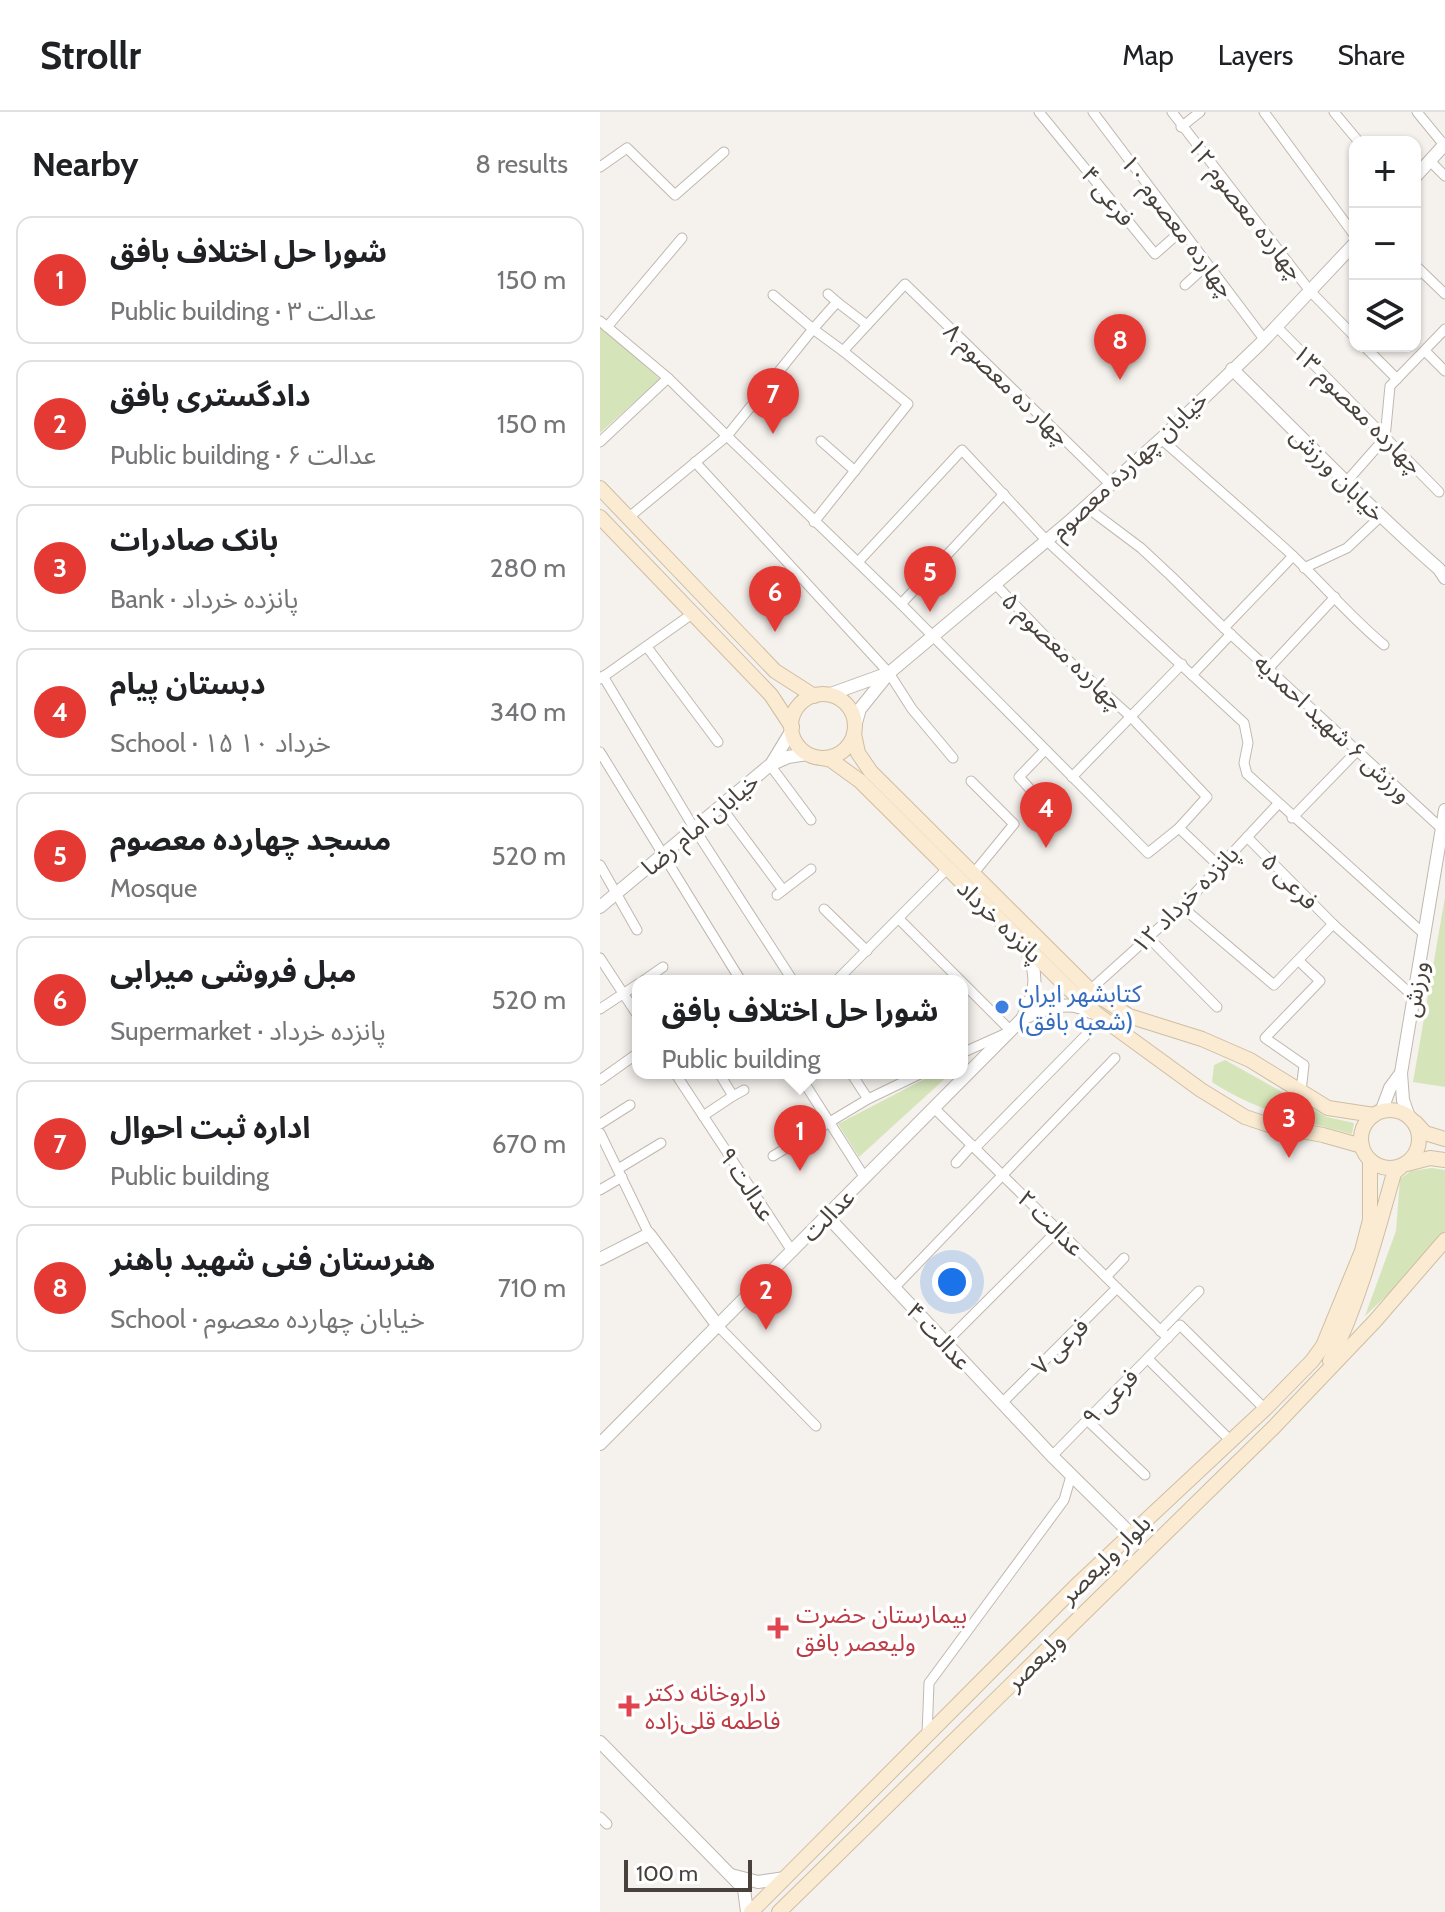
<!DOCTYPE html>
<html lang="en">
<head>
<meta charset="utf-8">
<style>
	body { margin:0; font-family:Cabin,"Noto Sans Arabic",sans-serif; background:#f2f2f2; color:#202124 }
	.controls { position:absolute; right:24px; top:24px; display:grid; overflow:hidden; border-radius:16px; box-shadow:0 2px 6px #0004 }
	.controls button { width:72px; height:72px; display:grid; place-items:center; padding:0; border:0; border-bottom:2px solid #e0e0e0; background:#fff; color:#202124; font:40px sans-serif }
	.scale { position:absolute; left:24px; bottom:20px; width:128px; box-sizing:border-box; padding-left:8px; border:4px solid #49413b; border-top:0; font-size:22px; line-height:28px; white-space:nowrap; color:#49413b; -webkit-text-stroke:6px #fff; paint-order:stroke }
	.you { position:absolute; left:352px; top:1170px; width:28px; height:28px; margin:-20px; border:6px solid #fff; border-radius:50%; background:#1a73e8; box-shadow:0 0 0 12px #1a73e833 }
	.badge { display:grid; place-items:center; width:52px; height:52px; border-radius:50%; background:#e53934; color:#fff; font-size:26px; font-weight:700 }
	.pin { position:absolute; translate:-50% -66px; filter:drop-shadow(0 2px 4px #0008) }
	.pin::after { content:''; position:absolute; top:42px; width:28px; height:24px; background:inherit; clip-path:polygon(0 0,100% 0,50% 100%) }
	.popup { position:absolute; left:32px; top:863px; width:336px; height:104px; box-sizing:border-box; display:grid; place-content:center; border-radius:16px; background:#fff; filter:drop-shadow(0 2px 6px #0005); font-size:26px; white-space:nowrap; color:#757577 }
	.popup b { font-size:30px; color:#202124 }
	.popup::after { content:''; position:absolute; left:50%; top:100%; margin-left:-16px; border:16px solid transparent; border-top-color:#fff }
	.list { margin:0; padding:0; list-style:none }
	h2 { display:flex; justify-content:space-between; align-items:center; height:104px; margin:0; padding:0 32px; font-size:34px }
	h2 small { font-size:26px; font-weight:400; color:#757577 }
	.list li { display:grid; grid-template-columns:52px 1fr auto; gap:24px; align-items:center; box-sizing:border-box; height:128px; margin:0 16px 16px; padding:0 16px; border:2px solid #e0e0e0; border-radius:16px }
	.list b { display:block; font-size:30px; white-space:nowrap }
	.list p { margin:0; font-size:26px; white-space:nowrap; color:#757577 }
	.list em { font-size:26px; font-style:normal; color:#757577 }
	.icon { flex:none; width:44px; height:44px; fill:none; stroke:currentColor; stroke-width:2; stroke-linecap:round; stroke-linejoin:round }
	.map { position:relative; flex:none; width:845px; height:1800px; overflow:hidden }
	header { display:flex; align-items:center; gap:48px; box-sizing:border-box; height:112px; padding:0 40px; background:#fff; border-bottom:2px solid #e0e0e0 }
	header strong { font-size:38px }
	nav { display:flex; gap:44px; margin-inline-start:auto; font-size:28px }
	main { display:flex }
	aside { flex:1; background:#fff }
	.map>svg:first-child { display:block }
</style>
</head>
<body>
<header>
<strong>Strollr</strong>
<nav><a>Map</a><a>Layers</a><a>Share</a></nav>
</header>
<main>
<aside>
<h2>Nearby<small>8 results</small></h2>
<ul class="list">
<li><span class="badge">1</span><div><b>شورا حل اختلاف بافق</b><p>Public building · عدالت ۳</p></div><em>150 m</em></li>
<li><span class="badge">2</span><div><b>دادگستری بافق</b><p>Public building · عدالت ۶</p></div><em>150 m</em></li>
<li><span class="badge">3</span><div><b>بانک صادرات</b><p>Bank · پانزده خرداد</p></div><em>280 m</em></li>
<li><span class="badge">4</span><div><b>دبستان پیام</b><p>School · ۱۵ خرداد ۱۰</p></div><em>340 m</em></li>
<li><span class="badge">5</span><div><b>مسجد چهارده معصوم</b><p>Mosque</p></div><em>520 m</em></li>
<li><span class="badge">6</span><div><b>مبل فروشی میرابی</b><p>Supermarket · پانزده خرداد</p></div><em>520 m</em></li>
<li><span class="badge">7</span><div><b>اداره ثبت احوال</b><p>Public building</p></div><em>670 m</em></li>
<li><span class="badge">8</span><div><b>هنرستان فنی شهید باهنر</b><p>School · خیابان چهارده معصوم</p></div><em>710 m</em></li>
</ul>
</aside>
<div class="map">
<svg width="845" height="1800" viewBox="0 0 845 1800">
	<rect width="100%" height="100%" fill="#f5f1ed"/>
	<g fill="#d6e4ba">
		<path d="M 1,214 L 60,267 L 0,321 L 0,215 Z"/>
		<path d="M 845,785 L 845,975 L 813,970 Z"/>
		<path d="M 625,948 L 727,1005 L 754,1011 L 752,1022 C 702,1009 656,999 612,970 L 614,953 Z"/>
		<path d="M 336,961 L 351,961 L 259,1045 L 238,1012 Z"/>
		<path d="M 832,1056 L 845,1058 L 845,1128 L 765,1204 L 796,1119 L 800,1067 L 811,1059 Z"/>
	</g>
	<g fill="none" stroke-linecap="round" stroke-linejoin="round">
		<defs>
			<g id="minor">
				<path d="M 439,0 L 555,142 L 581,119"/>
				<path d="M 493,0 L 664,227"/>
				<path d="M 572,0 L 710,179 L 755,225"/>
				<path d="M 664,0 L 755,124"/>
				<path d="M 734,0 L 759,30"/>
				<path d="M 817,0 L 844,33"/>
				<path d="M 581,15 L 600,0"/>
				<path d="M 830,49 L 845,64"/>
				<path d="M 0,55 L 27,36 L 75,83 L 124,40"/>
				<path d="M 815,153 L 845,182"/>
				<path d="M 585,173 L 607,153"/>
				<path d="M 228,182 L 237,190"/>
				<path d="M 173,183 L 213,217 L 237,190 L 267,213"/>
				<path d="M 0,209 L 68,266 L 127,324 L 301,492 L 548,741 L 579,716 L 619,754"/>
				<path d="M 676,214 L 839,380"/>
				<path d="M 7,215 L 82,126"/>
				<path d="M 764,234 L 797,267"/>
				<path d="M 826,240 L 845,259"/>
				<path d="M 561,327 C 604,365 648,403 691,442 C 723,472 750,505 784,533"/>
				<path d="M 221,329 L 255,359"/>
				<path d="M 0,330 L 68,266"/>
				<path d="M 95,350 L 289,561 L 312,597 L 353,646"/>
				<path d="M 747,369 L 785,326 L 790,274 L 845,217"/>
				<path d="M 485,394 L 541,436 L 571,464 L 624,516 L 842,717"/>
				<path d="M 28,406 L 127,324 L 213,217 L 243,239 L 305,172 L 510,372"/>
				<path d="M 214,410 L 308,292 L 243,239"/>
				<path d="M 258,450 L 362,338 L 447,429 L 644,611 L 648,631 L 644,651 L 647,662 L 824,822"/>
				<path d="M 704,456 L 747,436 L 780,405"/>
				<path d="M 396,473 L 468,548 L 531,605 L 607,685 L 579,716"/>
				<path d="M 301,492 L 404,382"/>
				<path d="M 624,516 L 693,444"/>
				<path d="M 47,535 L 118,630"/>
				<path d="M 668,557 L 735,485"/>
				<path d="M 592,563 L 631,522"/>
				<path d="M 3,564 L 94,716 L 193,869"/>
				<path d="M 0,567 L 92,502"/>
				<path d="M 0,640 L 141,869"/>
				<path d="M 170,653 L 211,708"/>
				<path d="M 472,665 L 582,552"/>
				<path d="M 371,669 L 414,712 L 373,762"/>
				<path d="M 431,678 L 419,665 L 445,638"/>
				<path d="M 121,695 L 183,778"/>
				<path d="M 692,706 L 757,639"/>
				<path d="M 647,725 L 733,812 L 813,884"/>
				<path d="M 0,753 L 37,818"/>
				<path d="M 177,783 L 211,757"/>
				<path d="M 582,795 L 674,873 L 733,812"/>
				<path d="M 224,797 L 267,839"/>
				<path d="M 299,807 L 411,919 L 362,941"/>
				<path d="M 549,826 L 617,895"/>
				<path d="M 0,846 L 38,904"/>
				<path d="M 699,849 L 720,869 L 665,926 L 704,953 L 701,979"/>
				<path d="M 43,869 L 63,855"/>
				<path d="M 236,869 L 347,757"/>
				<path d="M 490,878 L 582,795 L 678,692"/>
				<path d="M 0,897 L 38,872"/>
				<path d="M 75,961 L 192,1139"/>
				<path d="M 198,961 L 265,1066"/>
				<path d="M 251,961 L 268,987"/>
				<path d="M 0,968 L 38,941"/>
				<path d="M 133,984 L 144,978"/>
				<path d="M 334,996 L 568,1226"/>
				<path d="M 103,1004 L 133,984 L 119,961"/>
				<path d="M 0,1012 L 30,993"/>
				<path d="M 0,1021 L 49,1122"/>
				<path d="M 375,1036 L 485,924"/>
				<path d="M 173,1044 L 268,987 L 322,961"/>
				<path d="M 356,1051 L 372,1033"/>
				<path d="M 18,1057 L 61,1031"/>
				<path d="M 0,1078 L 22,1065"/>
				<path d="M 506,1165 L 524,1146"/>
				<path d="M 294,1176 L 515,946"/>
				<path d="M 118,1214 L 216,1314"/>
				<path d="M 560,1219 L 599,1179"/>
				<path d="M 345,1231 L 458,1118"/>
				<path d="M 548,1247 L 631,1329"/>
				<path d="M 402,1291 L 517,1176"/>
				<path d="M 487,1308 L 545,1363"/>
				<path d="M 452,1344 L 580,1213 L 665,1297"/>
				<path d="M 327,1623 L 329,1571 L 464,1388 L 471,1364"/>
				<path d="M 0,1705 L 7,1712"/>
			</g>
			<g id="tertiary">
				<path d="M 815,65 L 845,32"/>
				<path d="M 632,257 C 701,324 767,394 839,457 L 845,466"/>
				<path d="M 228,583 L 286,562"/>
				<path d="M 255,614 L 260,597 L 289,561 L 471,408 L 561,327 L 660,232 L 755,131"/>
				<path d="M 172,651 L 192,618"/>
				<path d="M 0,795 L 170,653 L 188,645 L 207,642"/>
				<path d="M 422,907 C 444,897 468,886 491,900"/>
				<path d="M 781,1000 L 790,976 L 801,961"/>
				<path d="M 809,1005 L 803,988 L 801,961 L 845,698"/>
				<path d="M 227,1104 L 452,1344 L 532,1423"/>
				<path d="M 0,1147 L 49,1122 L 118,1214"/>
				<path d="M 0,1332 L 422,907 C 435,883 440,863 426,838"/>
				<path d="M 0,1630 L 144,1777 L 147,1800"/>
				<path d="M 131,1763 L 158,1770 L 185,1766"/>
			</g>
			<g id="secondary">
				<path d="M 0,376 L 175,559 L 214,584"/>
				<path d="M 0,405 L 171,583 L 192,615"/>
				<circle cx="223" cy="614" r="32"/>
				<path d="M 254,622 L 258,641 L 271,660 L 490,878 L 529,904 L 602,927 L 650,948 L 728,996 L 774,1003"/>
				<path d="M 221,646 L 231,648 L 260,669 L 469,877 L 498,903 L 601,978 L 645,1005 L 669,1013 L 723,1023 L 762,1034"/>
				<circle cx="790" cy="1027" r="29"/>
				<path d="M 815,1010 L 825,1021 L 845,1027"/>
				<path d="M 807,1052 L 830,1046 L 845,1048"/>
				<path d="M 730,1249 C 759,1190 776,1125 794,1061 L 801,1055"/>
				<path d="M 151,1800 L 480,1470 L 665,1297 L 712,1249 L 723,1234 L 762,1139 L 770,1108 L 770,1048"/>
				<path d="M 179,1800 L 674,1315 L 775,1209 L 845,1128"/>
			</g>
		</defs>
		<use href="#minor" stroke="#c0b8b0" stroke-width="11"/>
		<use href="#tertiary" stroke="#c0b8b0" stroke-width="14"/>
		<use href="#secondary" stroke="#cfbea1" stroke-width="16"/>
		<use href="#minor" stroke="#fff" stroke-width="9"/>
		<use href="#tertiary" stroke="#fff" stroke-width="12"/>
		<use href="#secondary" stroke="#faebd2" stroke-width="14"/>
	</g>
	<circle fill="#3f7fe0" stroke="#fff" stroke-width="3" cx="402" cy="895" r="8"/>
	<g fill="#e0444e" stroke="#fff" stroke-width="3">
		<path d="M174 1504h8v8h8v8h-8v8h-8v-8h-8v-8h8z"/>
		<path d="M25 1582h8v8h8v8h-8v8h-8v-8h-8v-8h8z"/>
	</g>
	<g text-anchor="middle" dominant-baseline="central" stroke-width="7" stroke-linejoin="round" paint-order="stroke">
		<g font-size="24" fill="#49413b" stroke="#fff">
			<text transform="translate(508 84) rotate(51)">فرعی ۴</text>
			<text transform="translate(646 97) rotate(52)">چهارده معصوم ۱۲</text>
			<text transform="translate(578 114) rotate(53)">چهارده معصوم ۱۰</text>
			<text transform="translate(407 272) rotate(44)">چهار ده معصوم ۸</text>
			<text transform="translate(758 297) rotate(45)">چهارده معصوم ۱۳</text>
			<text transform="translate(529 353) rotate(-43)">خیابان چهارده معصوم</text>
			<text transform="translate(738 362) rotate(45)">خیابان ورزش</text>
			<text transform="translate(463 539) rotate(44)">چهارده معصوم ۵</text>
			<text transform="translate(733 616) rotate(43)">ورزش ۶ شهید احمدیه</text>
			<text transform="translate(100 712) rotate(-40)">خیابان امام رضا</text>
			<text transform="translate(690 769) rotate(45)">فرعی ۵</text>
			<text transform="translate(585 787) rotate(-45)">پانزده خرداد ۱۲</text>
			<text transform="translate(400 809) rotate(44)">پانزده خرداد</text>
			<text transform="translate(815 877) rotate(-80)">ورزش</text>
			<text transform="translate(147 1072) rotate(57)">عدالت ۹</text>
			<text transform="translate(228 1103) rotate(-45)">عدالت</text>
			<text transform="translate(451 1111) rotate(45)">عدالت ۲</text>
			<text transform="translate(339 1224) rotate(47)">عدالت ۴</text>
			<text transform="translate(460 1234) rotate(-45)">فرعی ۷</text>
			<text transform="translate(510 1285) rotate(-46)">فرعی ۹</text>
			<text transform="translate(505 1447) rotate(-44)">بلوار ولیعصر</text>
			<text transform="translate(435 1549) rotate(-44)">ولیعصر</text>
		</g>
		<g font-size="24" fill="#366cbe" stroke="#fff" text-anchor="start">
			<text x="418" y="881">کتابشهر ایران<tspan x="418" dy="28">(شعبه بافق)</tspan></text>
		</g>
		<g font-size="24" fill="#be3a42" stroke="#fff" text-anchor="start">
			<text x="196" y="1502">بیمارستان حضرت<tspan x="196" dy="28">ولیعصر بافق</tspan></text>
			<text x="45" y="1580">داروخانه دکتر<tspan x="45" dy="28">فاطمه قلی‌زاده</tspan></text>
		</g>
	</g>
</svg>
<div class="controls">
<button>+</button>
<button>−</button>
<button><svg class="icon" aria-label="layers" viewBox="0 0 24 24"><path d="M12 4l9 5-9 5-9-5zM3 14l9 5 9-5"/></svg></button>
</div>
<div class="scale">100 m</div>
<div class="you"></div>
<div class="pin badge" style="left:200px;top:1059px">1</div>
<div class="popup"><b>شورا حل اختلاف بافق</b>Public building</div>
<div class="pin badge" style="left:166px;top:1218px">2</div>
<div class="pin badge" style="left:689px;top:1046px">3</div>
<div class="pin badge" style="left:446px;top:736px">4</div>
<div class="pin badge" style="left:330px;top:500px">5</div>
<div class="pin badge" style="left:175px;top:520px">6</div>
<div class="pin badge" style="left:173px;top:322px">7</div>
<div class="pin badge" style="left:520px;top:268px">8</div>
</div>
</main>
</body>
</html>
